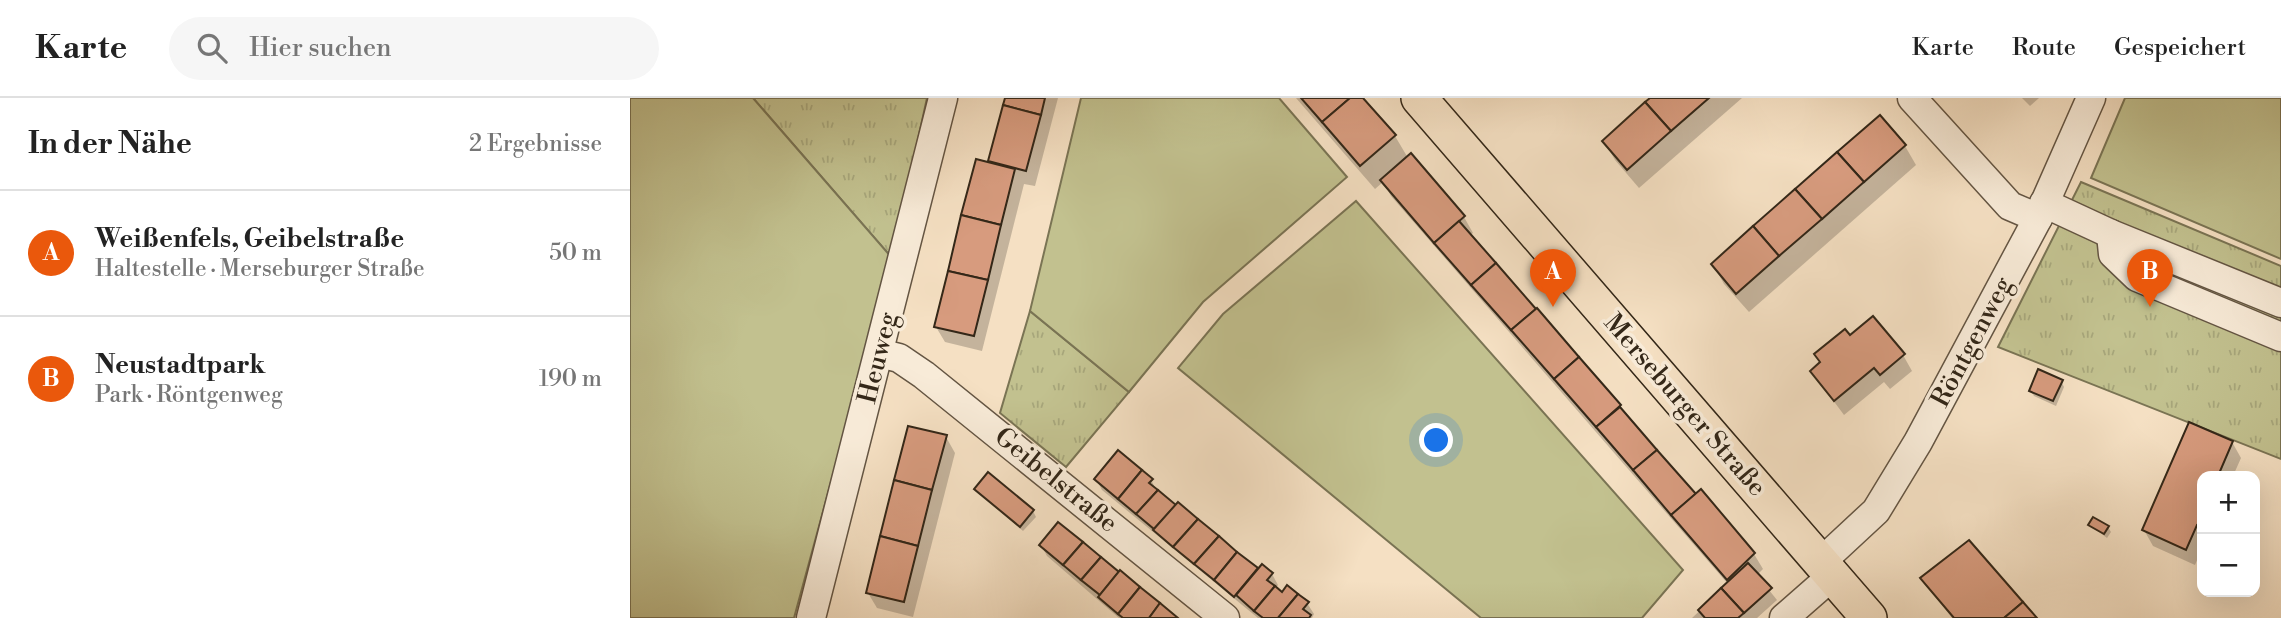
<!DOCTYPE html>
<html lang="de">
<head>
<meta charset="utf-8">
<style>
	body { margin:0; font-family:"Libre Bodoni",serif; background:#f6f6f6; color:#222 }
	.controls { position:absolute; right:21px; bottom:21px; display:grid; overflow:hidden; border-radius:14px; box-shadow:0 7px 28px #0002 }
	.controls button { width:63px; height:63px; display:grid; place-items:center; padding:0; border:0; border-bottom:2px solid #e0e0e0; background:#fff; color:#222; font:35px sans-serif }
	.you { position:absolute; left:807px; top:343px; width:24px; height:24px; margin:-18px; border:5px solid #fff; border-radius:50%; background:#1a73e8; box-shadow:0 0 0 10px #1a73e833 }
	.badge { display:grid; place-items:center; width:46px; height:46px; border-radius:50%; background:#ea580c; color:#fff; font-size:23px; font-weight:700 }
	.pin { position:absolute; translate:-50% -58px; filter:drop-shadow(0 2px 4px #0008) }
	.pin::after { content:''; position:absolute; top:37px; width:24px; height:21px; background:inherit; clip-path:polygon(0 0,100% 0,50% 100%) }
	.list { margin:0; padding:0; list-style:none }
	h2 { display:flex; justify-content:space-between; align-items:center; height:91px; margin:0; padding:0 28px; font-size:30px }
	h2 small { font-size:23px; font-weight:400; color:#767676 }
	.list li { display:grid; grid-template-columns:46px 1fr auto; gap:21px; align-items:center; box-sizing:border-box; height:126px; padding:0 28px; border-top:2px solid #e0e0e0 }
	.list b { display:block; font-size:26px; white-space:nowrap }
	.list p { margin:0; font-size:23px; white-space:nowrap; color:#767676 }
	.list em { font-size:23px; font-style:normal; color:#767676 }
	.icon { flex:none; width:38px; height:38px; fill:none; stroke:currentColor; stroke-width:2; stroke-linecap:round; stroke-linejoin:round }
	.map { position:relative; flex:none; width:1651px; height:520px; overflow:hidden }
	header { display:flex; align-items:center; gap:42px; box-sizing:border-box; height:98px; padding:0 35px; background:#fff; border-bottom:2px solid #e0e0e0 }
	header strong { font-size:33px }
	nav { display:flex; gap:38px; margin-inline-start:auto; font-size:24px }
	.search { width:490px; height:63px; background:#f6f6f6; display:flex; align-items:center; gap:18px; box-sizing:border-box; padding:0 24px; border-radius:38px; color:#767676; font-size:26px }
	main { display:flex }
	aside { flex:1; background:#fff }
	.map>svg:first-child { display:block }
</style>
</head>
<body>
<header>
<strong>Karte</strong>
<div class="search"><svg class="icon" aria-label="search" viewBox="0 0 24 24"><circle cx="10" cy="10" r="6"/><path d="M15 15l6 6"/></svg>Hier suchen</div>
<nav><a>Karte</a><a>Route</a><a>Gespeichert</a></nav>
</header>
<main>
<aside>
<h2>In der Nähe<small>2 Ergebnisse</small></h2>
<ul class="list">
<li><span class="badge">A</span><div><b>Weißenfels, Geibelstraße</b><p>Haltestelle · Merseburger Straße</p></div><em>50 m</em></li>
<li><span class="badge">B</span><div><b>Neustadtpark</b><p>Park · Röntgenweg</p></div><em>190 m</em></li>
</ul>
</aside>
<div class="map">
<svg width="1651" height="520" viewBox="0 0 1651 520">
	<defs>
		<pattern id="grass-tufts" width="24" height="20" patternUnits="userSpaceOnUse" patternTransform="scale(1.75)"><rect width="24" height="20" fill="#c2c18f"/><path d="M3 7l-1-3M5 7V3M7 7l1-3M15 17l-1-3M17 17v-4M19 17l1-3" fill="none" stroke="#a7a67b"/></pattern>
	</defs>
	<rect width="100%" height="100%" fill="#f5e0c3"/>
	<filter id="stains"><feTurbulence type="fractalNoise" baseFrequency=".00286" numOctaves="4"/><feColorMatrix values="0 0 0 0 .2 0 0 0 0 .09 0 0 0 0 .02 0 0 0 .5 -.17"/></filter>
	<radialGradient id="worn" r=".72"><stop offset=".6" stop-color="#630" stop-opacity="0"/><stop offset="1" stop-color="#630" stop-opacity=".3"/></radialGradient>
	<g fill="url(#grass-tufts)" stroke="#7a7454" stroke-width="2">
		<path d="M 123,0 L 297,0 L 262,160 Z"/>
		<path d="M 1451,84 L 1651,168 L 1651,361 L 1368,249 Z"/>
		<path d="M 400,213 L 499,294 L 436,369 L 370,315 Z"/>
	</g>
	<g fill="#c2c18f" stroke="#7a7454" stroke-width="2">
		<path d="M 0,0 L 123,0 L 262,160 L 164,520 L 0,520 Z"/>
		<path d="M 451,0 L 649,0 L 717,79 L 573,204 L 499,294 L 400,213 Z"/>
		<path d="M 1495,0 L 1651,0 L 1651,161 L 1461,80 Z"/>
		<path d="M 726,103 L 1053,472 L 1012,520 L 851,520 L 548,270 L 593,216 Z"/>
	</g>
	<g fill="#0003">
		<path d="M 377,0 L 428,0 L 405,88 L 394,86 L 352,253 L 315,244 L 306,229 L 360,66 Z"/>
		<path d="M 666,0 L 732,0 L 765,38 L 778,60 L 834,119 L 843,135 L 840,137 L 1065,399 L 1124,456 L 1133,471 L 1127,477 L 1147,502 L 1127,520 L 1062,520 L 1098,486 L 761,98 L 753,84 L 745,91 Z"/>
		<path d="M 1023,0 L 1112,0 L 1009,90 L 985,62 L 974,43 Z"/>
		<path d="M 1392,0 L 1409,0 L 1400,8 Z"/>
		<path d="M 1275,48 L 1286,67 L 1119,214 L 1094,186 L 1083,166 Z"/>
		<path d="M 1220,240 L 1273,257 L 1282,273 L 1260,291 L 1254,284 L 1214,317 L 1182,274 Z"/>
		<path d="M 1431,283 L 1434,289 L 1426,308 L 1404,298 L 1401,293 Z"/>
		<path d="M 316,339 L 325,355 L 283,519 L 247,510 L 238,495 Z"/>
		<path d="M 1602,344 L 1611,360 L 1603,378 L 1572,378 L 1572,450 L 1565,467 L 1523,448 L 1514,432 Z"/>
		<path d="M 466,381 L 521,382 L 527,393 L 546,409 L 549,407 L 628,473 L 632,468 L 642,476 L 648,487 L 645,491 L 652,497 L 677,505 L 684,516 L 682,520 L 628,520 L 472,392 Z"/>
		<path d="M 346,391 L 403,413 L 406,419 L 393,433 Z"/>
		<path d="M 1460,427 L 1478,429 L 1481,434 L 1477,440 Z"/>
		<path d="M 411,447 L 542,520 L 489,520 L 417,458 Z"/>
		<path d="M 1292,481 L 1404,520 L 1322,520 Z"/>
	</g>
	<g fill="#d79b7e" stroke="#332718" stroke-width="2">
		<path d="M 375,0 L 415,0 L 411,17 L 373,7 Z"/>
		<path d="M 671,0 L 720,0 L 692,24 Z"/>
		<path d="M 720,0 L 733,0 L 766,37 L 730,68 L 692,24 Z"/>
		<path d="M 1020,0 L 1079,0 L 1041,33 L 1015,4 Z"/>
		<path d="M 1015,4 L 1041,33 L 997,72 L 972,43 Z"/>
		<path d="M 373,7 L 411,17 L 396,73 L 358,63 Z"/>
		<path d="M 1250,17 L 1276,47 L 1234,84 L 1207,54 Z"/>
		<path d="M 1207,54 L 1234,84 L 1192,121 L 1165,91 Z"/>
		<path d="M 781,55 L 835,118 L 804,145 L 750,82 Z"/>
		<path d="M 346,61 L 385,71 L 371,127 L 331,117 Z"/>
		<path d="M 1165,91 L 1192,121 L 1149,158 L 1123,128 Z"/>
		<path d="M 331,117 L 371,127 L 358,182 L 318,173 Z"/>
		<path d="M 829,123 L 866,165 L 841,187 L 804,145 Z"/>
		<path d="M 1123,128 L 1149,158 L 1106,196 L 1081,166 Z"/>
		<path d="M 866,165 L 906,211 L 881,232 L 841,187 Z"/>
		<path d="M 318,173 L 358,182 L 344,238 L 304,229 Z"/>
		<path d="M 907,210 L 949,259 L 924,281 L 881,232 Z"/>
		<path d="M 1243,218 L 1275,256 L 1250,277 L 1244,270 L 1204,303 L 1180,273 L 1190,264 L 1184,256 L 1215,231 L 1220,237 Z"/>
		<path d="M 949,259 L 991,307 L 966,329 L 924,281 Z"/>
		<path d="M 1408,271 L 1433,282 L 1423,303 L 1399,293 Z"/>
		<path d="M 990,309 L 1027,352 L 1003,372 L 966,329 Z"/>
		<path d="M 1559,324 L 1603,343 L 1588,378 L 1572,378 L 1572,429 L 1567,427 L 1556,452 L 1512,432 Z"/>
		<path d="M 278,328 L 317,337 L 302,392 L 264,382 Z"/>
		<path d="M 488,352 L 512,372 L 488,401 L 464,381 Z"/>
		<path d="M 1027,352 L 1066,396 L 1041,417 L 1003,372 Z"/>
		<path d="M 512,372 L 523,381 L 519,385 L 528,392 L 506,416 L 488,401 Z"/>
		<path d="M 358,374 L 404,412 L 390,429 L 344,391 Z"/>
		<path d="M 264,382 L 302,392 L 288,448 L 250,438 Z"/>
		<path d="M 1071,391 L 1125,455 L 1097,482 L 1041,417 Z"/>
		<path d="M 528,392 L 546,407 L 524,431 L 506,416 Z"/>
		<path d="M 548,404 L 568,421 L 543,449 L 523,432 Z"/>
		<path d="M 1463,419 L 1479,428 L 1474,436 L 1458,427 Z"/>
		<path d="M 568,421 L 589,438 L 564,466 L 543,449 Z"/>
		<path d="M 428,424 L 453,444 L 433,467 L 409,447 Z"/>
		<path d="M 250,438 L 288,448 L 274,504 L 236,495 Z"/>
		<path d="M 589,438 L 607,454 L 584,482 L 564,466 Z"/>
		<path d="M 1339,442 L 1393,504 L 1374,520 L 1324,520 L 1290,480 Z"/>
		<path d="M 453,444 L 471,459 L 451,482 L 433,467 Z"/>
		<path d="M 607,454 L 628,470 L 604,499 L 584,482 Z"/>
		<path d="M 471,459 L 489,474 L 470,497 L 451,482 Z"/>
		<path d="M 1118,465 L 1142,490 L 1114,515 L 1091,490 Z"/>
		<path d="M 632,466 L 643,475 L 637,482 L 645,488 L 624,513 L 606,497 Z"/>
		<path d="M 490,472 L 510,489 L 488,516 L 468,499 Z"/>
		<path d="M 657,487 L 668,496 L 648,520 L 633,520 L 624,513 L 645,488 L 652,494 Z"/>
		<path d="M 510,489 L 530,505 L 519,520 L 493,520 L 488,516 Z"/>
		<path d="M 1091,490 L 1114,515 L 1108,520 L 1075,520 L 1068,512 Z"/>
		<path d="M 668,496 L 679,504 L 673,511 L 681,517 L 679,520 L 648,520 Z"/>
		<path d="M 1393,504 L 1407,520 L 1374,520 Z"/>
		<path d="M 530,505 L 548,520 L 519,520 Z"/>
	</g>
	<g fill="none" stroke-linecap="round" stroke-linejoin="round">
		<defs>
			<g id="minor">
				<path d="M 1282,0 L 1380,108 L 1408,120"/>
				<path d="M 1414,105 L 1481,136 L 1651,205"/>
				<path d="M 1481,136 L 1483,156 L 1507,179 L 1651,239"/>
				<path d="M 249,255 L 269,260 L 294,277 L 595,520"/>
				<path d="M 1190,465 L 1246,413 L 1288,344 L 1408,120 L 1461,0"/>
				<path d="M 181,520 L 313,0"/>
				<path d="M 1154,520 L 1202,478"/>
			</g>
			<path id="major" d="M 789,0 L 1239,520"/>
		</defs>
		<use href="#minor" stroke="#645543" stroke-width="31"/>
		<use href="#major" stroke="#332718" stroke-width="38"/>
		<use href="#minor" stroke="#f8ebd8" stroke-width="28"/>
		<use href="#major" stroke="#f5e0c3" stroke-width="35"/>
	</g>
	<g text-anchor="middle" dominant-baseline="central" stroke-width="7" stroke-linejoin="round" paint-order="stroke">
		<g font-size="26" fill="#332718" stroke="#f8ebd8">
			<text transform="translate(1342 244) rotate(-62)">Röntgenweg</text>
			<text transform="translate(248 260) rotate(-76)">Heuweg</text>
			<text transform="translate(1055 307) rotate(49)">Merseburger Straße</text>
			<text transform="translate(426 382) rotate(39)">Geibelstraße</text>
		</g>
	</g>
	<rect width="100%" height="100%" filter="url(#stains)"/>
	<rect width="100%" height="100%" fill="url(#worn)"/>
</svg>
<div class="controls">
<button>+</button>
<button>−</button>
</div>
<div class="you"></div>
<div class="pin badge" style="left:923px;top:209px">A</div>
<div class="pin badge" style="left:1520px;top:209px">B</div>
</div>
</main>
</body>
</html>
